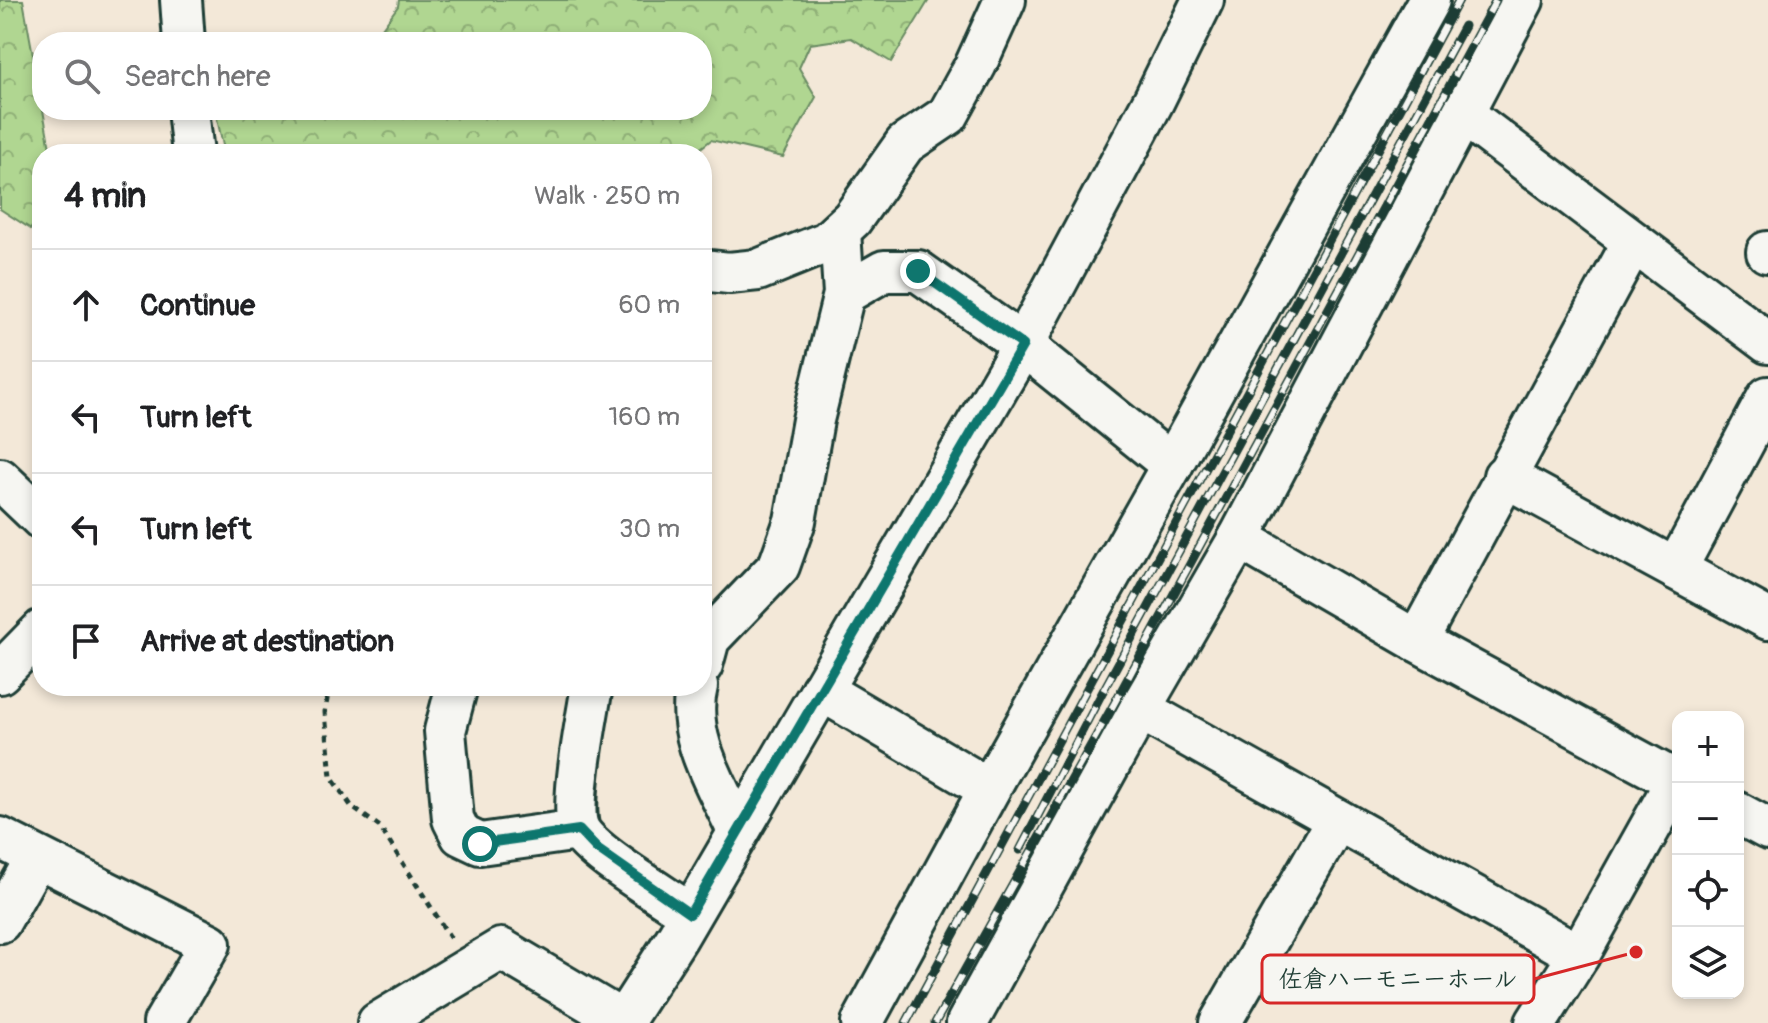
<!DOCTYPE html>
<html lang="en">
<head>
<meta charset="utf-8">
<style>
	body { margin:0; font-family:Pangolin,"Klee One",sans-serif; background:#f2f2f2; color:#202124 }
	.controls { position:absolute; right:24px; bottom:24px; display:grid; overflow:hidden; border-radius:16px; box-shadow:0 4px 12px #0003 }
	.controls button { width:72px; height:72px; display:grid; place-items:center; padding:0; border:0; border-bottom:2px solid #e0e0e0; background:#fff; color:#202124; font:40px sans-serif }
	.stop { position:absolute; width:24px; height:24px; margin:-18px; border:6px solid #0f766e; border-radius:50%; background:#fff }
	.stop.end { background:#0f766e; border-color:#fff; box-shadow:0 2px 8px #0008 }
	.list { margin:0; padding:0; list-style:none }
	h2 { display:flex; justify-content:space-between; align-items:center; height:104px; margin:0; padding:0 32px; font-size:34px }
	h2 small { font-size:26px; font-weight:400; color:#757577 }
	.list li { display:grid; grid-template-columns:52px 1fr auto; gap:24px; align-items:center; box-sizing:border-box; height:112px; padding:0 32px; border-top:2px solid #e0e0e0 }
	.list b { display:block; font-size:30px; white-space:nowrap }
	.list em { font-size:26px; font-style:normal; color:#757577 }
	.icon { flex:none; width:44px; height:44px; fill:none; stroke:currentColor; stroke-width:2; stroke-linecap:round; stroke-linejoin:round }
	.map { position:relative; flex:none; width:1768px; height:1023px; overflow:hidden }
	.search { position:absolute; background:#fff; box-shadow:0 4px 12px #0003; left:32px; top:32px; width:680px; height:88px; display:flex; align-items:center; gap:20px; box-sizing:border-box; padding:0 28px; border-radius:32px; color:#757577; font-size:30px }
	.panel { position:absolute; background:#fff; box-shadow:0 4px 12px #0003; left:32px; top:144px; width:680px; height:552px; border-radius:32px }
	.map>svg:first-child { display:block }
</style>
</head>
<body>
<div class="map">
<svg width="1768" height="1023" viewBox="0 0 1768 1023">
	<defs>
		<pattern id="forest-crowns" width="20" height="18" patternUnits="userSpaceOnUse" patternTransform="scale(2)"><rect width="20" height="18" fill="#b0d691"/><path d="M2 6a3 3 0 1 1 6 0M12 15a3 3 0 1 1 6 0" fill="none" stroke="#8faf77"/></pattern>
	</defs>
	<rect width="100%" height="100%" fill="#f3e8d8"/>
	<filter id="ink" filterUnits="userSpaceOnUse"><feTurbulence type="fractalNoise" baseFrequency=".0125" numOctaves="2"/><feDisplacementMap in="SourceGraphic" scale="16" xChannelSelector="R" yChannelSelector="G"/><feConvolveMatrix kernelMatrix="1 2 1 2 8 2 1 2 1" color-interpolation-filters="sRGB"/></filter>
	<g filter="url(#ink)">
		<g fill="url(#forest-crowns)" stroke="#688a62" stroke-width="2">
			<path d="M 0,0 L 23,0 L 51,154 L 42,154 L 42,212 L 31,229 L 0,209 Z"/>
			<path d="M 399,0 L 929,0 L 891,62 L 851,38 L 810,44 L 799,68 L 816,97 L 783,157 L 711,140 L 693,154 L 225,154 L 215,110 L 702,110 L 702,42 L 372,42 L 398,6 Z"/>
		</g>
		<g fill="none" stroke-linecap="round" stroke-linejoin="round">
			<defs>
				<g id="minor">
					<path d="M 181,0 L 184,42"/>
					<path d="M 188,110 L 193,154"/>
					<path d="M 1462,113 L 1768,343"/>
					<path d="M 1767,252 L 1768,252"/>
					<path d="M 702,270 L 729,273 L 758,270 L 827,242 L 852,219 L 905,144 L 948,115 L 976,64 L 1005,0"/>
					<path d="M 844,294 L 884,271 L 918,271 L 1023,345 L 1172,465"/>
					<path d="M 1504,476 L 1768,619"/>
					<path d="M 0,479 L 42,519"/>
					<path d="M 1239,538 L 1417,641 L 1678,782"/>
					<path d="M 1676,569 L 1768,397"/>
					<path d="M 1417,641 L 1633,242"/>
					<path d="M 702,665 L 709,639 L 779,566 L 795,521 L 813,420 L 844,294 L 840,231"/>
					<path d="M 0,673 L 42,630"/>
					<path d="M 457,686 L 445,731 L 453,819 L 461,835 L 480,844 L 579,830"/>
					<path d="M 592,686 C 588,713 567,813 581,833 C 598,857 663,895 690,914"/>
					<path d="M 697,686 C 684,736 718,787 738,831"/>
					<path d="M 821,690 L 989,789"/>
					<path d="M 1140,709 L 1579,955"/>
					<path d="M 1738,813 L 1768,829"/>
					<path d="M 0,838 L 210,944 L 164,1023"/>
					<path d="M 0,922 L 36,858"/>
					<path d="M 378,1023 L 501,949 L 626,1023"/>
					<path d="M 622,1023 L 678,936 L 1023,345 L 1154,100 L 1203,0"/>
					<path d="M 862,1023 L 996,777 L 1172,465 L 1429,0"/>
					<path d="M 967,1023 L 1140,709 L 1239,538 L 1523,0"/>
					<path d="M 1220,1023 L 1337,820"/>
					<path d="M 1536,1023 L 1579,955 L 1676,781"/>
				</g>
			</defs>
			<use href="#minor" stroke="#1f3d34" stroke-width="46"/>
			<path stroke="#1f3d34" stroke-width="5" stroke-dasharray="6 6" stroke-linecap="butt" d="M 329,686 L 325,712 L 331,777 L 352,807 L 380,827 L 453,942"/>
			<use href="#minor" stroke="#f6f6f2" stroke-width="40"/>
			<defs>
				<g id="rail">
					<path d="M 1020,850 L 1102,693 L 1464,26"/>
					<path d="M 906,1023 L 1459,0"/>
					<path d="M 935,1023 L 1114,704 L 1496,0"/>
				</g>
			</defs>
			<use href="#rail" stroke="#1f3d34" stroke-width="9"/>
			<use href="#rail" stroke="#f6f6f2" stroke-width="6" stroke-dasharray="18" stroke-linecap="butt"/>
		</g>
	</g>
	<g fill="none" stroke-linecap="round" stroke-linejoin="round" filter="url(#ink)">
		<path stroke="#0f766e" stroke-width="10" d="M 480,844 L 579,830 L 597,849 L 690,914 L 1023,345 L 918,271"/>
	</g>
	<path fill="none" stroke="#d62828" stroke-width="3" d="M1636 952L1534 979"/>
	<circle fill="#d62828" stroke="#f6f6f2" stroke-width="3" cx="1636" cy="952" r="8"/>
	<rect fill="#f6f6f2" stroke="#d62828" stroke-width="3" x="1262" y="955" width="272" height="48" rx="8"/>
	<g font-size="24" text-anchor="middle" font-weight="bold" fill="#1f3d34">
		<text x="1398" y="987">佐倉ハーモニーホール</text>
	</g>
</svg>
<div class="controls">
<button>+</button>
<button>−</button>
<button><svg class="icon" aria-label="locate" viewBox="0 0 24 24"><circle cx="12" cy="12" r="6"/><path d="M12 2v4M12 18v4M2 12h4M18 12h4"/></svg></button>
<button><svg class="icon" aria-label="layers" viewBox="0 0 24 24"><path d="M12 4l9 5-9 5-9-5zM3 14l9 5 9-5"/></svg></button>
</div>
<div class="stop" style="left:480px;top:844px"></div>
<div class="stop end" style="left:918px;top:271px"></div>
<div class="search"><svg class="icon" aria-label="search" viewBox="0 0 24 24"><circle cx="10" cy="10" r="6"/><path d="M15 15l6 6"/></svg>Search here</div>
<section class="panel">
<h2>4 min<small>Walk · 250 m</small></h2>
<ul class="list">
<li><svg class="icon" aria-label="ahead" viewBox="0 0 24 24"><path d="M12 20V5M6 11l6-6 6 6"/></svg><div><b>Continue</b></div><em>60 m</em></li>
<li><svg class="icon" aria-label="left" viewBox="0 0 24 24"><path d="M17 20v-9H6M10 6l-5 5 5 5"/></svg><div><b>Turn left</b></div><em>160 m</em></li>
<li><svg class="icon" aria-label="left" viewBox="0 0 24 24"><path d="M17 20v-9H6M10 6l-5 5 5 5"/></svg><div><b>Turn left</b></div><em>30 m</em></li>
<li><svg class="icon" aria-label="arrive" viewBox="0 0 24 24"><path d="M6 21V4h12l-3 4 3 4H6"/></svg><div><b>Arrive at destination</b></div></li>
</ul>
</section>
</div>
</body>
</html>
